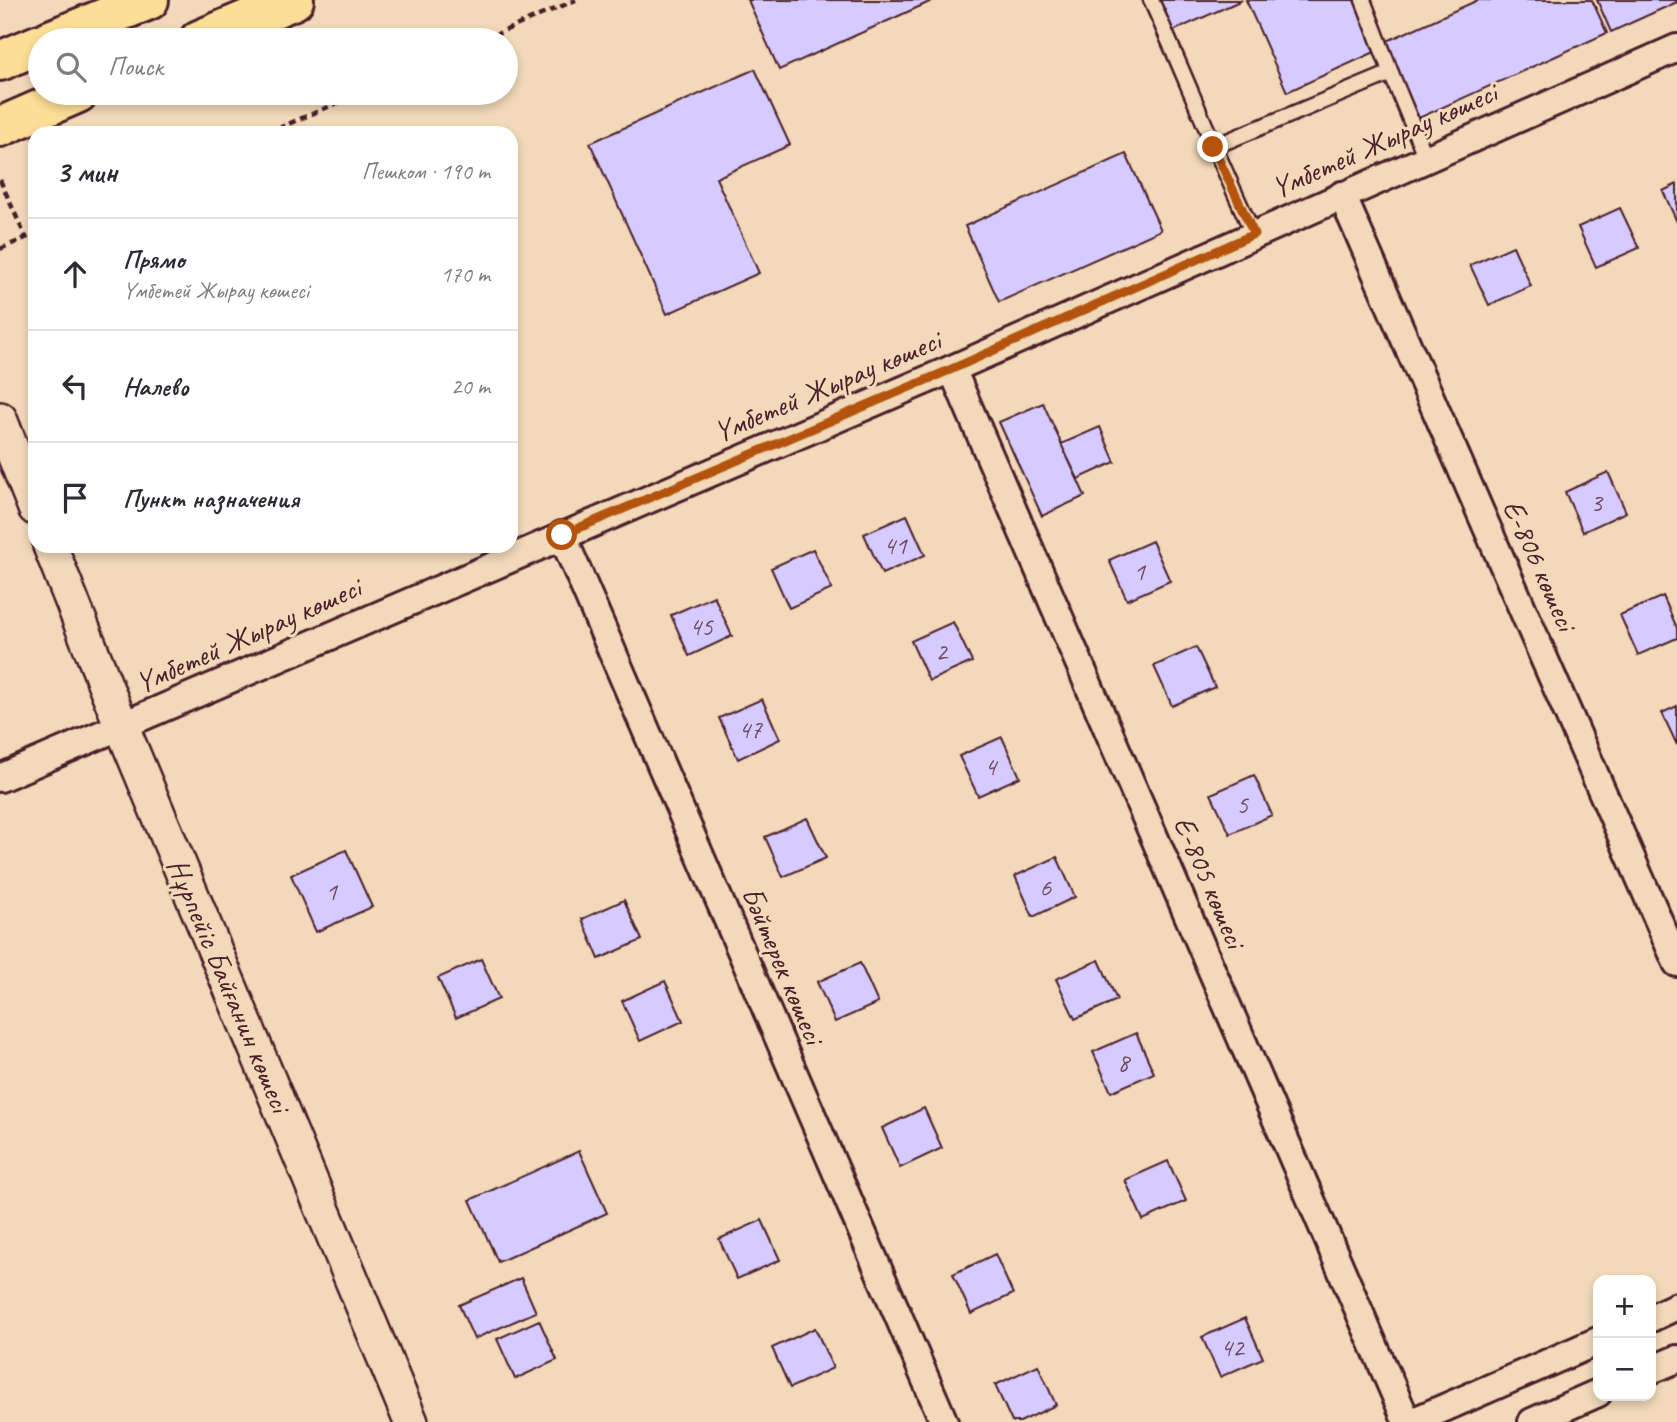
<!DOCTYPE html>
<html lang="ru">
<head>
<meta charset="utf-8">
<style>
	body { margin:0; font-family:Caveat,sans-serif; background:#f2f2f3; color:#2b2b33 }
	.controls { position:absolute; right:21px; bottom:21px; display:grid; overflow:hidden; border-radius:14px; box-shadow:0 4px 10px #0003 }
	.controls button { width:63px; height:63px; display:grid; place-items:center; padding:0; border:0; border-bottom:2px solid #e1e1e2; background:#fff; color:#2b2b33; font:35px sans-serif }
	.stop { position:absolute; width:21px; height:21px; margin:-16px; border:5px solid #b45309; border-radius:50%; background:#fff }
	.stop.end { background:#b45309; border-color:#fff; box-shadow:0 2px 7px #0008 }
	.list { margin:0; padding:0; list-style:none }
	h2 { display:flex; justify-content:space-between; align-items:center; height:91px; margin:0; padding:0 28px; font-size:30px }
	h2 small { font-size:23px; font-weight:400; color:#7c7c81 }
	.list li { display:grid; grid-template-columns:46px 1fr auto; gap:21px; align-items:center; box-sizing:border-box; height:112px; padding:0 28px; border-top:2px solid #e1e1e2 }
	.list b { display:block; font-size:26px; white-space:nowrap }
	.list p { margin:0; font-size:23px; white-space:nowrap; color:#7c7c81 }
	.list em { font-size:23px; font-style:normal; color:#7c7c81 }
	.icon { flex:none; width:38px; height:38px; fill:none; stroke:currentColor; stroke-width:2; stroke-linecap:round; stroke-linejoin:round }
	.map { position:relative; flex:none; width:1677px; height:1422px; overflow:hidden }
	.search { position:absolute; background:#fff; box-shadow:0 4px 10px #0003; left:28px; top:28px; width:490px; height:77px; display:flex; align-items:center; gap:18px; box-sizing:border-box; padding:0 24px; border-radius:38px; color:#7c7c81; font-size:26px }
	.panel { position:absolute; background:#fff; box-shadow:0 4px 10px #0003; left:28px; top:126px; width:490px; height:427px; border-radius:21px }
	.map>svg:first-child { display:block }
</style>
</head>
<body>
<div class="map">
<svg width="1677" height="1422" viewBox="0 0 1677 1422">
	<rect width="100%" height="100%" fill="#f1d9b9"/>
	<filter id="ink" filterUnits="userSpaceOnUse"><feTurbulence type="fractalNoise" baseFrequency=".0143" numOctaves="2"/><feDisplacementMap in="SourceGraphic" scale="14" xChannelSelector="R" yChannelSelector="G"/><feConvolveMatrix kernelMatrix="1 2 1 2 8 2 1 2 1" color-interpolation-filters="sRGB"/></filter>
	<g filter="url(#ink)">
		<g fill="#d6cbfe" stroke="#4a1f2b" stroke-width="2">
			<path d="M 748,0 L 934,0 L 779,70 Z"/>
			<path d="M 1157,0 L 1242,0 L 1171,32 Z"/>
			<path d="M 1246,0 L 1354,0 L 1377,51 L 1287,92 Z"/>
			<path d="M 1478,0 L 1592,0 L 1607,33 L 1419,118 L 1385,42 Z"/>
			<path d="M 1597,0 L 1677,0 L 1677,2 L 1611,32 Z"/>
			<path d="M 755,69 L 790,145 L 716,178 L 759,273 L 667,314 L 590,143 Z"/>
			<path d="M 1126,154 L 1161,230 L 999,302 L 965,226 Z"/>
			<path d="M 1677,184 L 1677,222 L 1663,191 Z"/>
			<path d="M 1620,208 L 1639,248 L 1596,267 L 1578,227 Z"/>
			<path d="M 1513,246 L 1531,286 L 1489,305 L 1470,265 Z"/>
			<path d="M 1043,403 L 1085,496 L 1042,516 L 999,422 Z"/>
			<path d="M 1100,427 L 1115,462 L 1078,479 L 1061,444 Z"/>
			<path d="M 1608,472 L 1626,512 L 1583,532 L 1565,492 Z"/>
			<path d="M 907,515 L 925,555 L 882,574 L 864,534 Z"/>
			<path d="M 1152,541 L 1170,581 L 1127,600 L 1109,560 Z"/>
			<path d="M 813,549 L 832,589 L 789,608 L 771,568 Z"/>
			<path d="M 714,596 L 732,636 L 689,656 L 671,615 Z"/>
			<path d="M 1663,596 L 1677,628 L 1677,638 L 1638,655 L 1620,615 Z"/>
			<path d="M 953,622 L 972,662 L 929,681 L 911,641 Z"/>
			<path d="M 1196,647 L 1215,687 L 1172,706 L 1154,666 Z"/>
			<path d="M 762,699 L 780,739 L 738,759 L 719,718 Z"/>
			<path d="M 1677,706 L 1677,745 L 1662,713 Z"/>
			<path d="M 1002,737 L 1020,777 L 978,796 L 959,756 Z"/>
			<path d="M 1254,775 L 1272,815 L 1230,834 L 1211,794 Z"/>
			<path d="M 807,818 L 826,858 L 783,877 L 765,837 Z"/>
			<path d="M 346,850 L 372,907 L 316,932 L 291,875 Z"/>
			<path d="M 1057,857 L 1075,897 L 1033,917 L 1015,876 Z"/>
			<path d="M 624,900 L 642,940 L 599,959 L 582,919 Z"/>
			<path d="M 481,959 L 499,999 L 456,1018 L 438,978 Z"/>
			<path d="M 1099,960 L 1117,1000 L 1075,1019 L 1056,979 Z"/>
			<path d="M 860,963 L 878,1003 L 835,1022 L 817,982 Z"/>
			<path d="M 665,981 L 683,1021 L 640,1041 L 622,1001 Z"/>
			<path d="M 1136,1033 L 1154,1073 L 1111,1092 L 1093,1052 Z"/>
			<path d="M 924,1108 L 942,1148 L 900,1168 L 882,1128 Z"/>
			<path d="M 579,1151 L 607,1213 L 498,1262 L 470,1200 Z"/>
			<path d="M 1168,1161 L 1186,1201 L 1143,1220 L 1125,1180 Z"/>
			<path d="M 762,1220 L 780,1260 L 737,1279 L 719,1239 Z"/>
			<path d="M 995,1254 L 1013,1294 L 971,1314 L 953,1274 Z"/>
			<path d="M 521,1278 L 536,1312 L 474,1339 L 459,1305 Z"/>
			<path d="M 1245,1318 L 1263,1358 L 1220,1377 L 1202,1337 Z"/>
			<path d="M 539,1320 L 557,1360 L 515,1379 L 497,1339 Z"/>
			<path d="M 815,1328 L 833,1368 L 790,1388 L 772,1348 Z"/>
			<path d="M 1038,1365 L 1056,1405 L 1020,1422 L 1012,1422 L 995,1385 Z"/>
		</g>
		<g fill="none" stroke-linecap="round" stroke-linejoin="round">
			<defs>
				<g id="service">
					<path d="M 1151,0 C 1186,78 1217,157 1254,235"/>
					<path d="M 1363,0 L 1391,73"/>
					<path d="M 1213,147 L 1391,73 L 1426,158"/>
				</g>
				<g id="minor">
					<path d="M 1342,195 L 1677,963"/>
					<path d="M 952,369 L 1407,1422"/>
					<path d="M 562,535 L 944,1422"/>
					<path d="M 0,778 L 952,369 L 1677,48"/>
					<path d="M 1651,1318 L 1677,1306"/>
					<path d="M 1651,1370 L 1677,1359"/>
					<path d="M 1412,1422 L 1598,1341"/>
					<path d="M 1532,1422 L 1598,1393"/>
				</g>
				<g id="tertiary">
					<path d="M 0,419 L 35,508"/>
					<path d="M 50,546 L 122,727 L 411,1422"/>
				</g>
				<g id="primary">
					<path d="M 50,40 L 149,0"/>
					<path d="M 199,40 L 294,0"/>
					<path d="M 0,61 L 40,44"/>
					<path d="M 0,127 L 78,93"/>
				</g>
			</defs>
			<use href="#service" stroke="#4a1f2b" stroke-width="19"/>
			<use href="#minor" stroke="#4a1f2b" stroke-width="32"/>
			<use href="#tertiary" stroke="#4a1f2b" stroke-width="38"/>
			<use href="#primary" stroke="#4a1f2b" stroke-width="44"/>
			<g stroke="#4a1f2b" stroke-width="4.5" stroke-dasharray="7 5" stroke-linecap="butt">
				<path d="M 483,40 L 576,0"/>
				<path d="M 267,133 L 361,93"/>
				<path d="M 0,180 L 26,238"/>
				<path d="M 0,249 L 35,234"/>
			</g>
			<use href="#service" stroke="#f1d9b9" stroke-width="14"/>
			<use href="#minor" stroke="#f1d9b9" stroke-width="26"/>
			<use href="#tertiary" stroke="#f1d9b9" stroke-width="33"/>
			<use href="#primary" stroke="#fdde96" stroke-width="38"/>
		</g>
	</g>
	<g fill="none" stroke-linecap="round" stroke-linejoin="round" filter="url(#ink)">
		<path stroke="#b45309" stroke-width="9" d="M 562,535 L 952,369 L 1254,234 L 1213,147"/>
	</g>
	<g text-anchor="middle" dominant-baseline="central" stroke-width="6" stroke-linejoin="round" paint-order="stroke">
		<g font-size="26" fill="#6d4a60">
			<text x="1596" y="502">3</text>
			<text x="895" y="545">41</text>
			<text x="1139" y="571">1</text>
			<text x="701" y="626">45</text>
			<text x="941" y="651">2</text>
			<text x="750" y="729">47</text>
			<text x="990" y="766">4</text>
			<text x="1242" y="804">5</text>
			<text x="1045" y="887">6</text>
			<text x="331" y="891">1</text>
			<text x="1123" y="1062">8</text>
			<text x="1232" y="1347">42</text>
		</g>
		<g font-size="30" fill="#4a1f2b" stroke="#f1d9b9">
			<text transform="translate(1384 140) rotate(-24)">Үмбетей Жырау көшесі</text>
			<text transform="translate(827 386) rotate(-23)">Үмбетей Жырау көшесі</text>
			<text transform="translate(1540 565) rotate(66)">Е-806 көшесі</text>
			<text transform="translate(248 635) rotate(-24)">Үмбетей Жырау көшесі</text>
			<text transform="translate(1210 882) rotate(67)">Е-805 көшесі</text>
			<text transform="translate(783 965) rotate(67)">Бәйтерек көшесі</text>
			<text transform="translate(229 985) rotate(67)">Нұрпейіс Байғанин көшесі</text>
		</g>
	</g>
</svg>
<div class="controls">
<button>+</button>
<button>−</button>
</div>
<div class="stop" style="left:562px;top:535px"></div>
<div class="stop end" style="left:1213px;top:147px"></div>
<div class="search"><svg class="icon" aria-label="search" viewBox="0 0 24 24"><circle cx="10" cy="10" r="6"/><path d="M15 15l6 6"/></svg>Поиск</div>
<section class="panel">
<h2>3 мин<small>Пешком · 190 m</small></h2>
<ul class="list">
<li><svg class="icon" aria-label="ahead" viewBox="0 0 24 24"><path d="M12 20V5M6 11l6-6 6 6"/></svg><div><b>Прямо</b><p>Үмбетей Жырау көшесі</p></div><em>170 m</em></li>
<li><svg class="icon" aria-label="left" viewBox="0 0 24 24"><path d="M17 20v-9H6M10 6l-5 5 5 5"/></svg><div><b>Налево</b></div><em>20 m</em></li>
<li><svg class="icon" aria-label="arrive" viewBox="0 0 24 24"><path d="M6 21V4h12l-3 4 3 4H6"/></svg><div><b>Пункт назначения</b></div></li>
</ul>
</section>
</div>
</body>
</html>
